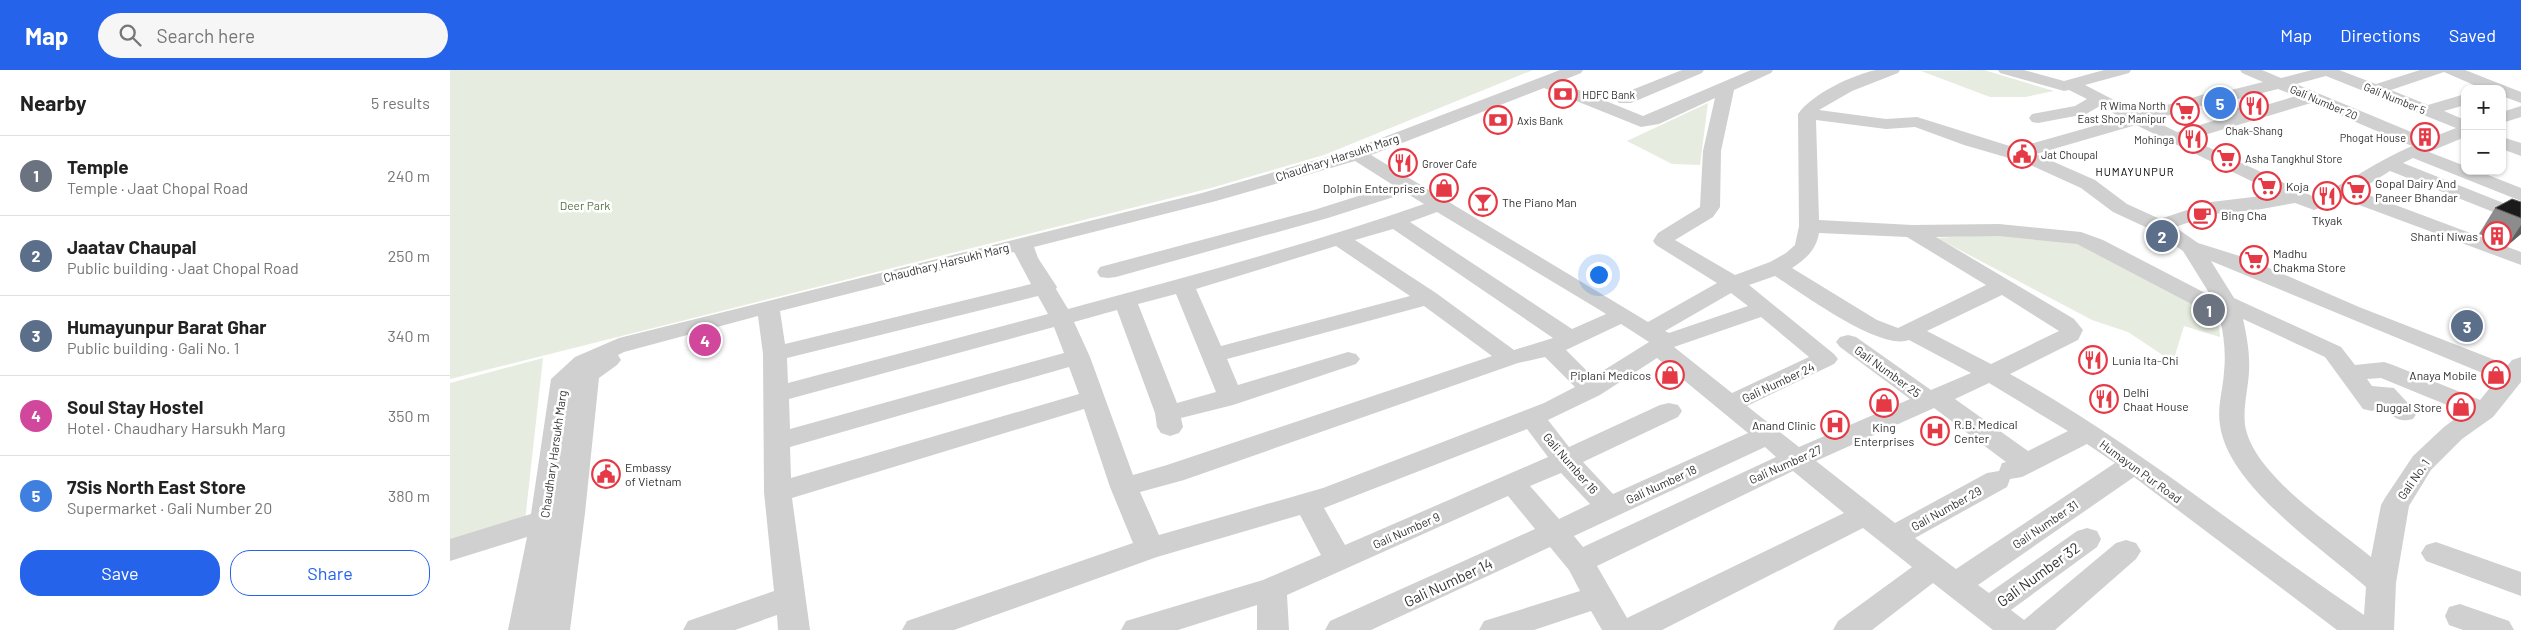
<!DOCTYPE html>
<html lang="en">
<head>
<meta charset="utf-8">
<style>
	body { margin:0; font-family:Barlow,sans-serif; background:#f6f6f6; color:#222 }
	.controls { position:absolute; right:15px; top:15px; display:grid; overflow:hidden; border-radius:10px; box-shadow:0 1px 4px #0004 }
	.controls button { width:45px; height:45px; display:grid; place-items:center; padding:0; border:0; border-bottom:1px solid #e0e0e0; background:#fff; color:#222; font:25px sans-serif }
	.you { position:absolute; left:1148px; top:204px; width:18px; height:18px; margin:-12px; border:4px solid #fff; border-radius:50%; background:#1a73e8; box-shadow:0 0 0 8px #1a73e833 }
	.badge { display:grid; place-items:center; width:32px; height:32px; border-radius:50%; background:#2563eb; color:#fff; font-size:16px; font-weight:700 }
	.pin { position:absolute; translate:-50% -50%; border:2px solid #fff; box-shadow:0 1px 5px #0006 }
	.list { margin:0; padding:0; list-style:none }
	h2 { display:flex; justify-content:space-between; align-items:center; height:65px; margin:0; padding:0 20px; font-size:21px }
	h2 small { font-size:16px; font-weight:400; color:#767676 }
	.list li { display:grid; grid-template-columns:32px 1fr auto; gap:15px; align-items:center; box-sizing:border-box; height:80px; padding:0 20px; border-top:1px solid #e0e0e0 }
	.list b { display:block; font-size:19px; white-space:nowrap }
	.list p { margin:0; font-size:16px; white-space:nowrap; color:#767676 }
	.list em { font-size:16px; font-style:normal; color:#767676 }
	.actions { display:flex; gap:10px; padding:15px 20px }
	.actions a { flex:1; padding:11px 0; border:1px solid #2563eb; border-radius:20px; text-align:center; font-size:18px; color:#2563eb }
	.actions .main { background:#2563eb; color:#fff }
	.icon { flex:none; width:28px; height:28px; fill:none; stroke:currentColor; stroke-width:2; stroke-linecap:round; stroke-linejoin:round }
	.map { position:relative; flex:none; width:2071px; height:560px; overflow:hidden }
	header { display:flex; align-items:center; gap:30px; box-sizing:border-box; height:70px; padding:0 25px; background:#2563eb; color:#fff }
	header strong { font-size:24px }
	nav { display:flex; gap:28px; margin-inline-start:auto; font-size:18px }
	.search { width:350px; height:45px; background:#f6f6f6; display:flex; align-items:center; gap:12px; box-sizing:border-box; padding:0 18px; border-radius:28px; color:#767676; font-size:19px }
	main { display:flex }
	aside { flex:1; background:#fff }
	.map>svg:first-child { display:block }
</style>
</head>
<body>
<header>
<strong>Map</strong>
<div class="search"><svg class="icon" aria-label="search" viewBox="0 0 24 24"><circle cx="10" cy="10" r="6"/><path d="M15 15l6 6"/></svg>Search here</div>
<nav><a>Map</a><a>Directions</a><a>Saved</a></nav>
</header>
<main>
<aside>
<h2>Nearby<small>5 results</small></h2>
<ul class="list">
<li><span class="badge" style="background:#6b7280">1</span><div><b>Temple</b><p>Temple · Jaat Chopal Road</p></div><em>240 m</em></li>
<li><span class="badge" style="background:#5c6f8a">2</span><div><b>Jaatav Chaupal</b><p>Public building · Jaat Chopal Road</p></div><em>250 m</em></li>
<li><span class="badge" style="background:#5c6f8a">3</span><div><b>Humayunpur Barat Ghar</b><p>Public building · Gali No. 1</p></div><em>340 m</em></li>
<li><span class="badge" style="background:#d1479c">4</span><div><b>Soul Stay Hostel</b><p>Hotel · Chaudhary Harsukh Marg</p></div><em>350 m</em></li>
<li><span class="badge" style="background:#3f7fe0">5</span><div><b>7Sis North East Store</b><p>Supermarket · Gali Number 20</p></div><em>380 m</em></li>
</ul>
<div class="actions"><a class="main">Save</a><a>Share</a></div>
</aside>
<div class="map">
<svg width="2071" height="560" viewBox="0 0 2071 560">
	<rect width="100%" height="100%" fill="#fff"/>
	<g fill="#e6ecdf">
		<path d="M 0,0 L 1083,0 L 874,85 L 761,118 L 0,309 Z"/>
		<path d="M 1534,0 L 1604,21 L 1575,27 L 1540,27 L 1471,1 Z"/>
		<path d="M 1258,33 L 1250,95 L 1222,94 L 1177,71 Z"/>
		<path d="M 1548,164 L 1624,171 L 1768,243 L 1770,267 L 1734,256 L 1723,292 L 1678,262 L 1642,250 L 1487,168 Z"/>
		<path d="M 93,288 L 75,451 L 0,474 L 0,313 Z"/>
	</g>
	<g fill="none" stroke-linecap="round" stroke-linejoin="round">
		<g fill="#d0d0d0" fill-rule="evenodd">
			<path d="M 1110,0 L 1133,0 L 1131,3 L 1109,12 L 1193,46 L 1301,0 L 1323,0 L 1321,3 L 1284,20 L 1271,81 L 1270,137 L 1263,147 L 1225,170 L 1285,205 L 1320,192 L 1336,183 L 1345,175 L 1349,156 L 1348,44 C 1362,24 1402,5 1426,0 C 1434,0 1443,0 1450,0 L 1448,3 L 1402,21 L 1369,40 L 1436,49 L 1467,47 L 1566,78 L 1672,48 L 1650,36 L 1636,44 L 1588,53 L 1582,52 L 1579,48 L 1582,44 L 1625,36 L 1637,29 L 1619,20 L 1614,21 L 1550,3 L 1548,0 L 1574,0 L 1614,11 L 1654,0 L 1681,0 L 1679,3 L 1635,15 L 1689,43 L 1755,24 L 1761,25 L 1813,12 L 1792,3 L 1790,0 L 1812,0 L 1831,8 L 1862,0 L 1889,0 L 1926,14 L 1970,0 L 2015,0 L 2071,22 L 2071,33 L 2052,26 L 2052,19 L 2033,19 L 1994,2 L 1941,20 L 1978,35 L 2015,24 L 2015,35 L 1994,41 L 2015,50 L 2015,67 L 1979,82 L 2015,96 L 2015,101 L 2028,101 L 2071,118 L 2071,131 L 1963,88 L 1953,93 L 2071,140 L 2071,153 L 1940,101 L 1908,121 L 2071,182 L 2071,195 L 1893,129 L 1864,140 L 1845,133 L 1806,140 L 1764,144 L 1725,157 L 1748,173 L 1796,188 L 1909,237 L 2058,295 L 2062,290 L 2071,287 L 2071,312 L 2043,347 L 2012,369 L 1981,400 L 1959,436 L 1946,513 L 1944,560 L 1887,560 L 1684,407 L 1528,515 L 1539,523 L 1627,461 L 1637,458 L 1647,461 L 1651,469 L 1647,477 L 1561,540 L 1574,550 L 1666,473 L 1676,470 L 1686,473 L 1691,481 L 1686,489 L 1605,560 L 1543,560 L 1483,513 L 1422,560 L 1383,560 L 1388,551 L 1462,497 L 1413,458 L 1212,560 L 1152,560 L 1141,541 L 1084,560 L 1029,560 L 1034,551 L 1130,521 L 1119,500 L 1100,477 L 921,560 L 875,560 L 880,551 L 1085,459 L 1058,426 L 837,525 L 839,560 L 807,560 L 807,535 L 728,560 L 671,560 L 676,551 L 813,510 L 871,485 L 850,445 L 707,487 L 504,560 L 452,560 L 457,551 L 683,473 L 660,417 L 634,339 L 342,428 L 360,560 L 328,560 L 327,545 L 285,560 L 233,560 L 238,551 L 324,521 L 314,422 L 313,284 L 308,246 L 174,282 L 168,285 L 171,290 L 167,295 L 149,308 L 135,443 L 120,560 L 58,560 L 77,467 L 0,491 L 0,469 L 81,444 L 101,309 L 125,287 L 169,268 L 752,123 L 900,80 ZM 1876,6 L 2006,58 L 1978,69 L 1846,14 ZM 1094,18 L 1191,57 L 1209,54 L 1265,28 L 1253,81 L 1250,137 L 1208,163 L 1203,171 L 1206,175 L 1267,213 L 1198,252 L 921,85 ZM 1828,19 L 1846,26 L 1796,41 L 1776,32 ZM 1861,33 L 1962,76 C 1928,90 1899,113 1864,127 L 1741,69 ZM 1754,35 L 1779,46 L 1727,62 L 1703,50 ZM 1366,50 L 1436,59 L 1465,57 L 1514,75 L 1576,93 L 1631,118 L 1663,142 L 1702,160 L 1733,181 L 1761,226 L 1653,170 L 1631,162 L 1549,154 L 1462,155 L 1369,150 ZM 1686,55 L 1828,124 L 1761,132 L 1710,149 L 1677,134 L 1645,110 L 1586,84 ZM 905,91 L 943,115 L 864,140 L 650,197 L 647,202 L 650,207 L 658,208 L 666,207 L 878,148 L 956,123 L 974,134 C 857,175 737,207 618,239 L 606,219 L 607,217 L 588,188 L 584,177 L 766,131 ZM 987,142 L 1148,239 L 1156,244 L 1122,259 L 960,152 ZM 943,159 L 1103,268 L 1064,280 L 986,223 L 905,170 ZM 1369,163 L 1457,167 L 1536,215 L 1448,258 L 1427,250 L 1342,198 C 1356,189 1366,180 1369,163 ZM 1549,166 L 1627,174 L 1770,249 C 1774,266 1776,284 1774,302 C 1773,320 1767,337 1770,355 C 1778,416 1872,478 1916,517 L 1914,545 C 1795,465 1685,374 1560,304 L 1628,270 L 1633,260 L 1624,249 L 1486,167 ZM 886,176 L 960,226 L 771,276 L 746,219 ZM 564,182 L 581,214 L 335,274 L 330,241 ZM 1761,191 L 2047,309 L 2030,330 L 1943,295 L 1934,292 L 1905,295 L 1891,277 L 1784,228 ZM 1325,206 C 1352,223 1430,281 1459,270 L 1521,303 L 1481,320 L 1406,267 L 1398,265 L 1390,267 L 1386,272 L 1390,277 L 1460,329 L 1349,377 L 1297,336 L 1384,294 L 1388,289 L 1384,284 L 1299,215 ZM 1281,223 L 1298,236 L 1219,263 L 1215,261 ZM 726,224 L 766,322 L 727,333 L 688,234 ZM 1552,225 L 1609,261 L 1541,294 L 1477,261 ZM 588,226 L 598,244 L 338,313 L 337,288 ZM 974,236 L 1042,286 L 717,395 L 683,405 L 640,287 L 624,252 L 667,240 L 705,343 L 707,357 L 711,363 L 720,366 L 729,363 L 733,357 L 731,348 L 783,335 L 906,294 L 910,289 L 906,284 L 898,282 L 788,315 L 777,289 ZM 1311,247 L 1359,287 L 1282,323 L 1224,277 ZM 1793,249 L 1875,287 L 1913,339 L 1922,341 L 1933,336 C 1943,347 1948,353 1963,349 L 1967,343 L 1944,318 L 1922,316 L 1917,309 L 1931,308 L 2014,342 L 1994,357 L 1963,386 L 1935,428 L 1931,435 L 1921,487 C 1883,455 1803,405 1795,355 C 1793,337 1798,319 1799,302 C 1800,284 1797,267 1793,249 ZM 1171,254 L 1199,272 L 1143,307 L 1116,280 ZM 604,257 L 614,283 L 340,359 L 339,329 ZM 1095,287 L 1125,317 L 1094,333 L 873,418 L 709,465 L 690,422 L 734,410 L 1068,293 ZM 1207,288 L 1298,363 L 1163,424 L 1133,392 L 1228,347 L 1232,341 L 1228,335 L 1219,333 L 1210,335 L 1119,377 L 1098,350 L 1150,325 ZM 619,297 L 629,324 L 341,408 L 340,377 ZM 1539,313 L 1618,361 L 1578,381 L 1505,329 ZM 1484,338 L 1556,392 L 1552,393 L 1549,401 L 1537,403 L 1445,453 L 1366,391 ZM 1077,359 L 1098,387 L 895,475 L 874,438 ZM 1637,374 L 1665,393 L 1506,499 L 1465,468 L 1557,417 L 1560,409 L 1572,407 ZM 1315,377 L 1326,387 L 1133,477 L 1124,466 ZM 1343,401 L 1394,443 L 1177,548 L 1147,496 ZM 1111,403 L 1140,434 L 1109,449 L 1080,416 Z"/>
			<path d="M 1232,0 L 1254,0 L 1252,3 L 1181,33 L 1169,33 L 1166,29 L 1169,25 Z"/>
			<path d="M 2071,36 L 2071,47 L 2052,53 L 2052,42 Z"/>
			<path d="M 2052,67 L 2071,73 L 2071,86 L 2052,79 Z"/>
			<path d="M 1986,472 L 2071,502 L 2071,526 L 1976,491 L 1971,483 L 1976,475 Z"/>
			<path d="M 2010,534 L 2059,551 L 2064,560 L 2013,560 L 1999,555 L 1995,546 L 1999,537 Z"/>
		</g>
	</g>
	<path fill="#8c8c8c" d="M 2071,132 L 2071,164 L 2058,175 L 2029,164 L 2045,138 Z"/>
	<path fill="#5f5f5f" d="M 2071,155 L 2071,164 L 2058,175 Z"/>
	<path fill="#1a1a1a" stroke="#5f5f5f" d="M 2062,129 L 2071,132 L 2071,148 L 2045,138 Z"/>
	<defs>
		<symbol id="bank-ring" viewBox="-11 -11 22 22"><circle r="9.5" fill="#fff" stroke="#e63946" stroke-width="1.5"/><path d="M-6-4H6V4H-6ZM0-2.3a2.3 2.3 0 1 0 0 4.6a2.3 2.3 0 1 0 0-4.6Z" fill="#e63946"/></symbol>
		<symbol id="restaurant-ring" viewBox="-11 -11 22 22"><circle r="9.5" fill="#fff" stroke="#e63946" stroke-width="1.5"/><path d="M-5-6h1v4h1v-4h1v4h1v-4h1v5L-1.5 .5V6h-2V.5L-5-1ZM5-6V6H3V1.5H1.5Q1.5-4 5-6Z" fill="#e63946"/></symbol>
		<symbol id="supermarket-ring" viewBox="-11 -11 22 22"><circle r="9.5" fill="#fff" stroke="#e63946" stroke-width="1.5"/><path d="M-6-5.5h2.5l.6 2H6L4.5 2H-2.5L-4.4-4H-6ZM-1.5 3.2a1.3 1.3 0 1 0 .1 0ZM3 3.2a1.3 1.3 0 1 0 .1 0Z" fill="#e63946"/></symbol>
		<symbol id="building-ring" viewBox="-11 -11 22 22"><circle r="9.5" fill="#fff" stroke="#e63946" stroke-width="1.5"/><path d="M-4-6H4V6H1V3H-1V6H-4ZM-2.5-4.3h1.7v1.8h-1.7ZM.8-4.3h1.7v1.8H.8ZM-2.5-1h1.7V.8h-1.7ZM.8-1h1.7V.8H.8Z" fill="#e63946"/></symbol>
		<symbol id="civic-ring" viewBox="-11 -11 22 22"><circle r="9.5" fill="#fff" stroke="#e63946" stroke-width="1.5"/><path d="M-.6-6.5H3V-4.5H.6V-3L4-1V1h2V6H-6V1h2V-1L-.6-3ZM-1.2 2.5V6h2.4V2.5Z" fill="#e63946"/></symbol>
		<symbol id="shop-ring" viewBox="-11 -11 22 22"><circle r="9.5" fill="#fff" stroke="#e63946" stroke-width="1.5"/><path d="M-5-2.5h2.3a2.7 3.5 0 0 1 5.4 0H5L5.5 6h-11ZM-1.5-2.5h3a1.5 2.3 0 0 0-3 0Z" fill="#e63946"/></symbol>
		<symbol id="bar-ring" viewBox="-11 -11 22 22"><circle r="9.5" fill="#fff" stroke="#e63946" stroke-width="1.5"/><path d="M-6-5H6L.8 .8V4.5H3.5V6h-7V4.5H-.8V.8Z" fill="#e63946"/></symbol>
		<symbol id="cafe-ring" viewBox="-11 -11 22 22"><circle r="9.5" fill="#fff" stroke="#e63946" stroke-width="1.5"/><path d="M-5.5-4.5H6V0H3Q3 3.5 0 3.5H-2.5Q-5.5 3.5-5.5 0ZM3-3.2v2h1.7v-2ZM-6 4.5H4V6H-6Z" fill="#e63946"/></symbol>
		<symbol id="hospital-ring" viewBox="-11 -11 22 22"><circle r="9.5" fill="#fff" stroke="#e63946" stroke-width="1.5"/><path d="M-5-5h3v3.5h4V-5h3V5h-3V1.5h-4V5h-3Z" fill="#e63946"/></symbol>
	</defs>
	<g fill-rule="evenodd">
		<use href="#bank-ring" x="1097" y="8" width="32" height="32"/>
		<use href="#restaurant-ring" x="1788" y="20" width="32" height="32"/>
		<use href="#supermarket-ring" x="1719" y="25" width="32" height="32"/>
		<use href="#bank-ring" x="1032" y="34" width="32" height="32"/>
		<use href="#building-ring" x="1959" y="51" width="32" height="32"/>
		<use href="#restaurant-ring" x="1727" y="53" width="32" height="32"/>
		<use href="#civic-ring" x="1556" y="68" width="32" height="32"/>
		<use href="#supermarket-ring" x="1760" y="72" width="32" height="32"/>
		<use href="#restaurant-ring" x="937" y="77" width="32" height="32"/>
		<use href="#supermarket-ring" x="1801" y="100" width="32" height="32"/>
		<use href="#shop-ring" x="978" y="102" width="32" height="32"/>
		<use href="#supermarket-ring" x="1890" y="104" width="32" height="32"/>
		<use href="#restaurant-ring" x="1861" y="110" width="32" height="32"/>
		<use href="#bar-ring" x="1017" y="116" width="32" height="32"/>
		<use href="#cafe-ring" x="1736" y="129" width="32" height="32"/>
		<use href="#building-ring" x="2031" y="150" width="32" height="32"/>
		<use href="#supermarket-ring" x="1788" y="174" width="32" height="32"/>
		<use href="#restaurant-ring" x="1627" y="274" width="32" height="32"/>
		<use href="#shop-ring" x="1204" y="289" width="32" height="32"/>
		<use href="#shop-ring" x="2030" y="289" width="32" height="32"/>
		<use href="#restaurant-ring" x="1638" y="313" width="32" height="32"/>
		<use href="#shop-ring" x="1418" y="317" width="32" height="32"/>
		<use href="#shop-ring" x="1995" y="321" width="32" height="32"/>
		<use href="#hospital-ring" x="1369" y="339" width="32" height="32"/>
		<use href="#hospital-ring" x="1469" y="345" width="32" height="32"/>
		<use href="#civic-ring" x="140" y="388" width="32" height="32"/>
	</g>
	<g text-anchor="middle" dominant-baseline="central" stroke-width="5" stroke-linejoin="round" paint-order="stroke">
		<g font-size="11" fill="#333" stroke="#fff" text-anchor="start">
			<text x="1132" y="24">HDFC Bank</text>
			<text x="1716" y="35" text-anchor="end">R Wima North<tspan x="1716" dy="13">East Shop Manipur</tspan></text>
			<text x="1067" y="50">Axis Bank</text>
			<text x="1804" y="60" text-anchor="middle">Chak-Shang</text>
			<text x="1956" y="67" text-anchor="end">Phogat House</text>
			<text x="1724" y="69" text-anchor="end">Mohinga</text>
			<text x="1591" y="84">Jat Choupal</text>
			<text x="1795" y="88">Asha Tangkhul Store</text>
			<text x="972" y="93">Grover Cafe</text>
		</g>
		<g font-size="11" fill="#333" stroke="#fff">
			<text transform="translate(1945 28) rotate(22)">Gali Number 5</text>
			<text transform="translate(1874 32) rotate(23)">Gali Number 20</text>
		</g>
		<g font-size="11" letter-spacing="1" fill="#000" stroke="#fff">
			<text x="1685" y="101">HUMAYUNPUR</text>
		</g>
		<g font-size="12" fill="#333" stroke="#fff">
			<text transform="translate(887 87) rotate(-18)">Chaudhary Harsukh Marg</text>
			<text transform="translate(496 192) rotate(-14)">Chaudhary Harsukh Marg</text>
			<text transform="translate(1438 301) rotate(36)">Gali Number 25</text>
			<text transform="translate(1328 312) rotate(-25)">Gali Number 24</text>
			<text transform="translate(103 384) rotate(-82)">Chaudhary Harsukh Marg</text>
			<text transform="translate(1121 393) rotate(49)">Gali Number 16</text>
			<text transform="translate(1335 394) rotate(-24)">Gali Number 27</text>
			<text transform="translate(1691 401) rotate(36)">Humayun Pur Road</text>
			<text transform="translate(1963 409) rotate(-55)">Gali No. 1</text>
			<text transform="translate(1211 414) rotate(-25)">Gali Number 18</text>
			<text transform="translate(1496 438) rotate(-29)">Gali Number 29</text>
			<text transform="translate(1595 454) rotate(-34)">Gali Number 31</text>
			<text transform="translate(956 460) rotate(-24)">Gali Number 9</text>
		</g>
		<g font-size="12" fill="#333" stroke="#fff" text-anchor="start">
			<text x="1925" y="113">Gopal Dairy And<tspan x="1925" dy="14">Paneer Bhandar</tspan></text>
			<text x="1836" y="116">Koja</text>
			<text x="975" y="118" text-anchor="end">Dolphin Enterprises</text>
			<text x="1052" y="132">The Piano Man</text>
			<text x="1771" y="145">Bing Cha</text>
			<text x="1877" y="150" text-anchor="middle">Tkyak</text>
			<text x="2028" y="166" text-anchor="end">Shanti Niwas</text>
			<text x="1823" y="183">Madhu<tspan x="1823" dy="14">Chakma Store</tspan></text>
			<text x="1662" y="290">Lunia Ita-Chi</text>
			<text x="1201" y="305" text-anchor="end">Piplani Medicos</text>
			<text x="2027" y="305" text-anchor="end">Anaya Mobile</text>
			<text x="1673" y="322">Delhi<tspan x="1673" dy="14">Chaat House</tspan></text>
			<text x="1992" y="337" text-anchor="end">Duggal Store</text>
			<text x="1504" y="354">R.B. Medical<tspan x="1504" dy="14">Center</tspan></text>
			<text x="1366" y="355" text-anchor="end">Anand Clinic</text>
			<text x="1434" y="357" text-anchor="middle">King<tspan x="1434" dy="14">Enterprises</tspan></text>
			<text x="175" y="397">Embassy<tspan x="175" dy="14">of Vietnam</tspan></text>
		</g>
		<g font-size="12" fill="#56703f" stroke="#fff">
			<text x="135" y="135">Deer Park</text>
		</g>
		<g font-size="15" fill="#333" stroke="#fff">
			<text transform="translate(1588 504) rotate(-36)">Gali Number 32</text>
			<text transform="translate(998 512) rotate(-25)">Gali Number 14</text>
		</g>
	</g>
</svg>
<div class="controls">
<button>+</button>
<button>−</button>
</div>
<div class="you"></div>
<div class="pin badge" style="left:1759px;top:240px;background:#6b7280">1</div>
<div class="pin badge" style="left:1712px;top:166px;background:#5c6f8a">2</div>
<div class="pin badge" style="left:2017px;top:256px;background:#5c6f8a">3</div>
<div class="pin badge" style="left:255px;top:270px;background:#d1479c">4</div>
<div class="pin badge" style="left:1770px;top:33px;background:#3f7fe0">5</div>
</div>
</main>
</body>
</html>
